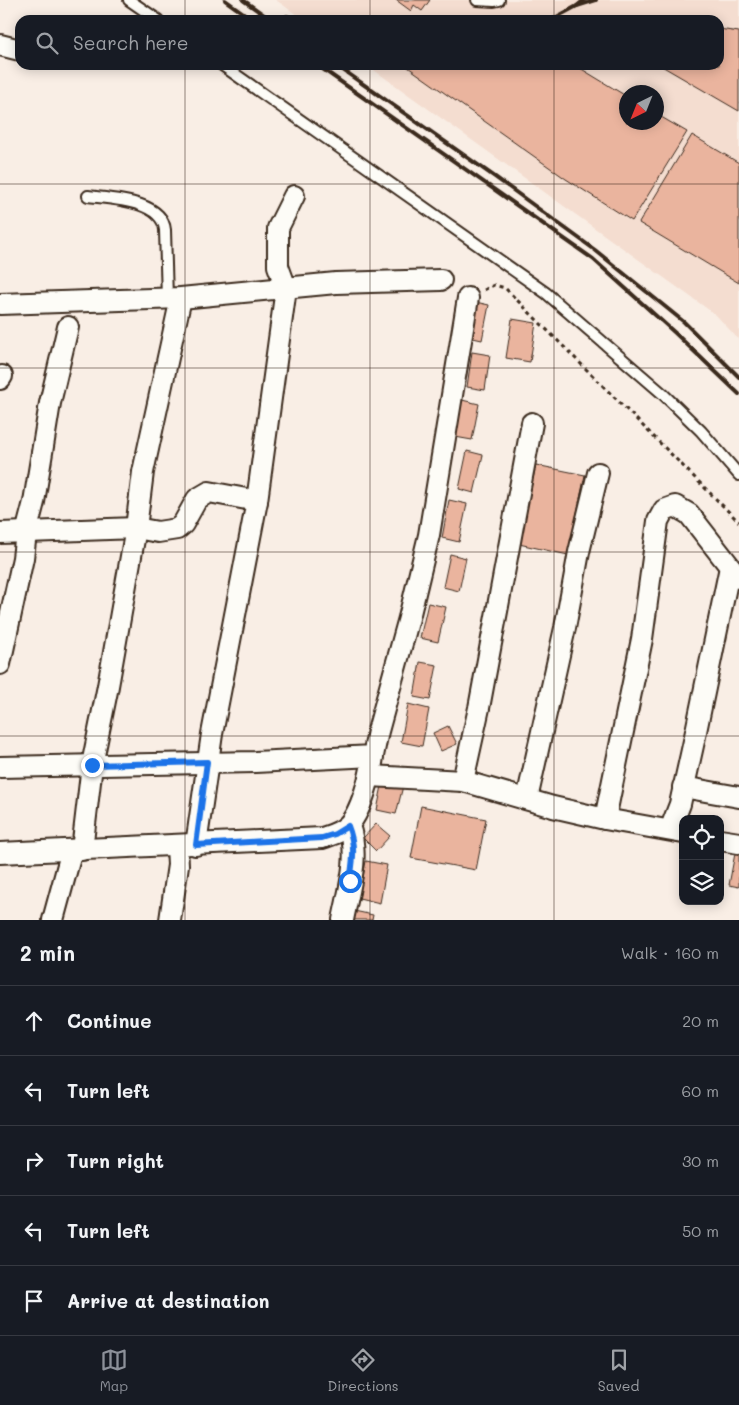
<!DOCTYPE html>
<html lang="en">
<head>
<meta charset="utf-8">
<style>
	body { margin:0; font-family:Mali,sans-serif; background:#242831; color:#f1f3f6 }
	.controls { position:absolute; right:15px; bottom:15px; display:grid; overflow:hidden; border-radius:10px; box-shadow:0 2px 12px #0003 }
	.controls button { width:45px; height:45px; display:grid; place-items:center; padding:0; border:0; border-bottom:1px solid #363941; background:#171b24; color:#f1f3f6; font:25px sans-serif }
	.compass { position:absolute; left:619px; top:85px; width:45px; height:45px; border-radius:50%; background:#171b24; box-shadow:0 2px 12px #0003; rotate:223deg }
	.stop { position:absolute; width:15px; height:15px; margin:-11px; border:4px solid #1a73e8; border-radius:50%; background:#fff }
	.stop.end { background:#1a73e8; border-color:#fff; box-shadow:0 1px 5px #0008 }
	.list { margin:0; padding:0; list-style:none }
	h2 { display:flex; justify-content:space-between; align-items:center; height:65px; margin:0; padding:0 20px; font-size:21px }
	h2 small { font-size:16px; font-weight:400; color:#9ea1a6 }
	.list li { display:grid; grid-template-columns:32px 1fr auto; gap:15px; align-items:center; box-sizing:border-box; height:70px; padding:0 20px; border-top:1px solid #363941 }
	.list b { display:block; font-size:19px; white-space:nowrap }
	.list em { font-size:16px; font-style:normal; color:#9ea1a6 }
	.icon { flex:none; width:28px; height:28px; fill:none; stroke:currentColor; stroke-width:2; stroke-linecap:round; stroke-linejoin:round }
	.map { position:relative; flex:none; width:739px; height:920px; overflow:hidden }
	.search { position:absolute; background:#171b24; box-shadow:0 2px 12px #0003; left:15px; right:15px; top:15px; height:55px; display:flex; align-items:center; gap:12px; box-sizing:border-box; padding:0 18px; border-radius:15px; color:#9ea1a6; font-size:19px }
	.sheet { height:415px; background:#171b24 }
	nav { display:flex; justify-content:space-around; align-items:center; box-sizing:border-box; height:70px; border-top:1px solid #363941; background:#171b24; font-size:14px; color:#9ea1a6 }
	nav a { display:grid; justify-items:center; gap:2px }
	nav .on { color:#8c9099 }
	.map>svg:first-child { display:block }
</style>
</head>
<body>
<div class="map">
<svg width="739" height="920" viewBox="0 0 739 920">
	<rect width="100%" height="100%" fill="#f9eee5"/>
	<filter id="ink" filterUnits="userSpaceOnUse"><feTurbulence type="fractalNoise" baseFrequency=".02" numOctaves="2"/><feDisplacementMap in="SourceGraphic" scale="10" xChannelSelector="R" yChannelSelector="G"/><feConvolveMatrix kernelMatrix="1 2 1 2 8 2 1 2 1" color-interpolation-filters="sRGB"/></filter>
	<g filter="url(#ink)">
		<path fill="#f4ddd0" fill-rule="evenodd" d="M 276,0 L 739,0 L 739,340 L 716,315 L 367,65 L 719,65 L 719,20 L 304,20 ZM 626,92 L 656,92 L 656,122 L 626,122 Z"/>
		<g fill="#eab49e" stroke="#3b2a1e">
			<path d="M 396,0 L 430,0 L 422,11 L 414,5 L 411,11 Z"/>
			<path d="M 719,29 L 739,32 L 739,111 L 660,65 L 719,65 Z"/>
			<path d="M 405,65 L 575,65 L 626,96 L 626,122 L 656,122 L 656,114 L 687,132 L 632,221 L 566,179 Z"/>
			<path d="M 692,135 L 739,163 L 739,283 L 639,223 Z"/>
			<path d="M 471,301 L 489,305 L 482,340 L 464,336 Z"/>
			<path d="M 512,319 L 536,323 L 530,362 L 506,358 Z"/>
			<path d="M 472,352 L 490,355 L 485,390 L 467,387 Z"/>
			<path d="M 462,400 L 479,404 L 472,440 L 455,437 Z"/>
			<path d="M 467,451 L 483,455 L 474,493 L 459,489 Z"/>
			<path d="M 536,465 L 585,475 L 568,555 L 519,544 Z"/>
			<path d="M 449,500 L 467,504 L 459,542 L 442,538 Z"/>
			<path d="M 450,554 L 466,558 L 459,591 L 443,587 Z"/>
			<path d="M 428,603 L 446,607 L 438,642 L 420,638 Z"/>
			<path d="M 420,662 L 437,665 L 430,700 L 414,697 Z"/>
			<path d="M 408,704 L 429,709 L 422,746 L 401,742 Z"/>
			<path d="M 448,726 L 457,744 L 441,751 L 433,733 Z"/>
			<path d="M 383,781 L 403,786 L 396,814 L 377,810 Z"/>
			<path d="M 421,806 L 486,819 L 476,870 L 411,858 Z"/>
			<path d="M 376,824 L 390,836 L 376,851 L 363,838 Z"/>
			<path d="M 736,848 L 739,849 L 739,887 L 729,885 Z"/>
			<path d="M 366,861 L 387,865 L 380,903 L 359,898 Z"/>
			<path d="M 354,911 L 373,915 L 372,920 L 352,920 Z"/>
		</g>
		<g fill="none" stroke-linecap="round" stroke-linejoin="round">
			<defs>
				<g id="service">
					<path d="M 129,0 L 158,20"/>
					<path d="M 477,0 L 494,1 L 499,0"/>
					<path d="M 222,65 L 546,293 L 663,394 L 701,431 L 739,475"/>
					<path d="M 88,196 C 111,199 162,200 165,230 L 167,299"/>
				</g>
				<g id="minor">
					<path d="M 0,45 L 20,50"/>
					<path d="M 0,304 L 181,298 L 336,283 L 441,280"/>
					<path d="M 0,379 L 2,376"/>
					<path d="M 0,533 L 136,528 L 158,532 L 177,529 L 183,524 L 197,499 L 209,492 L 257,501"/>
					<path d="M 0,664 L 23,558 L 26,533 L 34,502 L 50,403 L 68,327"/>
					<path d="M 0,767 L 255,762 L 373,756 L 378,731 L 409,618 L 429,535 L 468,298"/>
					<path d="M 370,776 L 463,781 L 553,807 L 605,819 L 683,833"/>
					<path d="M 463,781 L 479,708 L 532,423"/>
					<path d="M 683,787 L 739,797"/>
					<path d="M 527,799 L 565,628 L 579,552 L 598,473"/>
					<path d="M 605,819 L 642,639 L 658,521 L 664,510 L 675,506 L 689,514 L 739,578"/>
					<path d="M 670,830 L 680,804 L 694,741 L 730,567"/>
					<path d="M 720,840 L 739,843"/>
					<path d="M 196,845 L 212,734 L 257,501 L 286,288 L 278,266 L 278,228 L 294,196"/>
					<path d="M 82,850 L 92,765 L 108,686 L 136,528 L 143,472 L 181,298"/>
					<path d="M 0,853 L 322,838 C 331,835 340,833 347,826 C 361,814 371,774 373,756"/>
					<path d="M 53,920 L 72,850"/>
					<path d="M 170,920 L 178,865 L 177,846"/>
					<path d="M 343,920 C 349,889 360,856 349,826"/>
				</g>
			</defs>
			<use href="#service" stroke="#3b2a1e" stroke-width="14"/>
			<use href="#minor" stroke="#3b2a1e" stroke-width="24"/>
			<path stroke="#3b2a1e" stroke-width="3" stroke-dasharray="4 4" stroke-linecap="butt" d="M 484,290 L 494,285 L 505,288 L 739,522"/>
			<use href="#service" stroke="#fdfcf7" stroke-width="10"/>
			<use href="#minor" stroke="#fdfcf7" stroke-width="20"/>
			<g stroke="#3b2a1e" stroke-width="4">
				<path d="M 225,0 L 253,20"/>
				<path d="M 243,0 L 271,20"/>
				<path d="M 577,6 L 596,0"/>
				<path d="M 287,16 L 296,20"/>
				<path d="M 551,20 L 577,6 L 584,0"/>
				<path d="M 317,65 L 593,259 L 675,333 L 739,394"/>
				<path d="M 336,65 L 495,177 L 595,250 L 684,322 L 739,377"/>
			</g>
		</g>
	</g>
	<g fill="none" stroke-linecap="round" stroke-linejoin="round" filter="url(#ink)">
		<path stroke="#1a73e8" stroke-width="6" d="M 92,765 L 207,762 L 196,845 L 322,838 L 335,834 L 348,826 C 356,846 353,860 350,881"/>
	</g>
	<path fill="none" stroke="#3b2a1e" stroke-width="1" stroke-opacity="0.55" d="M 185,0 L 185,20M 370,0 L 370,20M 554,0 L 554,20M 185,65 L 185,920M 370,65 L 370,920M 554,65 L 554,920M 0,184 L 739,184M 0,368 L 739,368M 0,552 L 739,552M 0,736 L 739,736"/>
</svg>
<div class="controls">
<button><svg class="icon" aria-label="locate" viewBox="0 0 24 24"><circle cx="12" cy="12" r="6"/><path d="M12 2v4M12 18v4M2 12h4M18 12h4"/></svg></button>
<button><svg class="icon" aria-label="layers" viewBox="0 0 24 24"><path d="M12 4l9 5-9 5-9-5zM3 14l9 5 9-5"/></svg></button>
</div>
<svg class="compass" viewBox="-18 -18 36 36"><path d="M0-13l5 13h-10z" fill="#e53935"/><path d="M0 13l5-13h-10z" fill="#9ea1a6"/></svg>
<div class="stop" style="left:350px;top:881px"></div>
<div class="stop end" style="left:92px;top:765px"></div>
<div class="search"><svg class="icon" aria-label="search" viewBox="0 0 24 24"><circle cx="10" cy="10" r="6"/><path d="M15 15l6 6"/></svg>Search here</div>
</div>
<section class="sheet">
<h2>2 min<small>Walk · 160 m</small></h2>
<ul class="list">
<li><svg class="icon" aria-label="ahead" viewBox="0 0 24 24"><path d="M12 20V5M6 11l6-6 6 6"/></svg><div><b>Continue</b></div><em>20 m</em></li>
<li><svg class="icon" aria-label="left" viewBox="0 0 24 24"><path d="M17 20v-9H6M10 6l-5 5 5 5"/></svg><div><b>Turn left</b></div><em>60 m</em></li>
<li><svg class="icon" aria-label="right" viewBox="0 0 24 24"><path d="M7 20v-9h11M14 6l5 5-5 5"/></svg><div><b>Turn right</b></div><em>30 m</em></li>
<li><svg class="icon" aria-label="left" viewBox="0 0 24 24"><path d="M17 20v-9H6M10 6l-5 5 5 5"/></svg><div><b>Turn left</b></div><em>50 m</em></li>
<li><svg class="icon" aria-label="arrive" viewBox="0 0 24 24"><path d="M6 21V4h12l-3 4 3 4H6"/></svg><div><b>Arrive at destination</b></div></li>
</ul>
</section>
<nav>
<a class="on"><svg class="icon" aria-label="map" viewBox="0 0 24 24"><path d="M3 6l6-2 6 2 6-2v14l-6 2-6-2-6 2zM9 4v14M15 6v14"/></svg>Map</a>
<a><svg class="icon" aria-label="directions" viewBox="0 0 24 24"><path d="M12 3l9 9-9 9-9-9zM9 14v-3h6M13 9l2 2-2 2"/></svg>Directions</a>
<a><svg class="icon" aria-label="saved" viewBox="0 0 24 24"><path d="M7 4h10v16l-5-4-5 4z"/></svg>Saved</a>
</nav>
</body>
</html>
